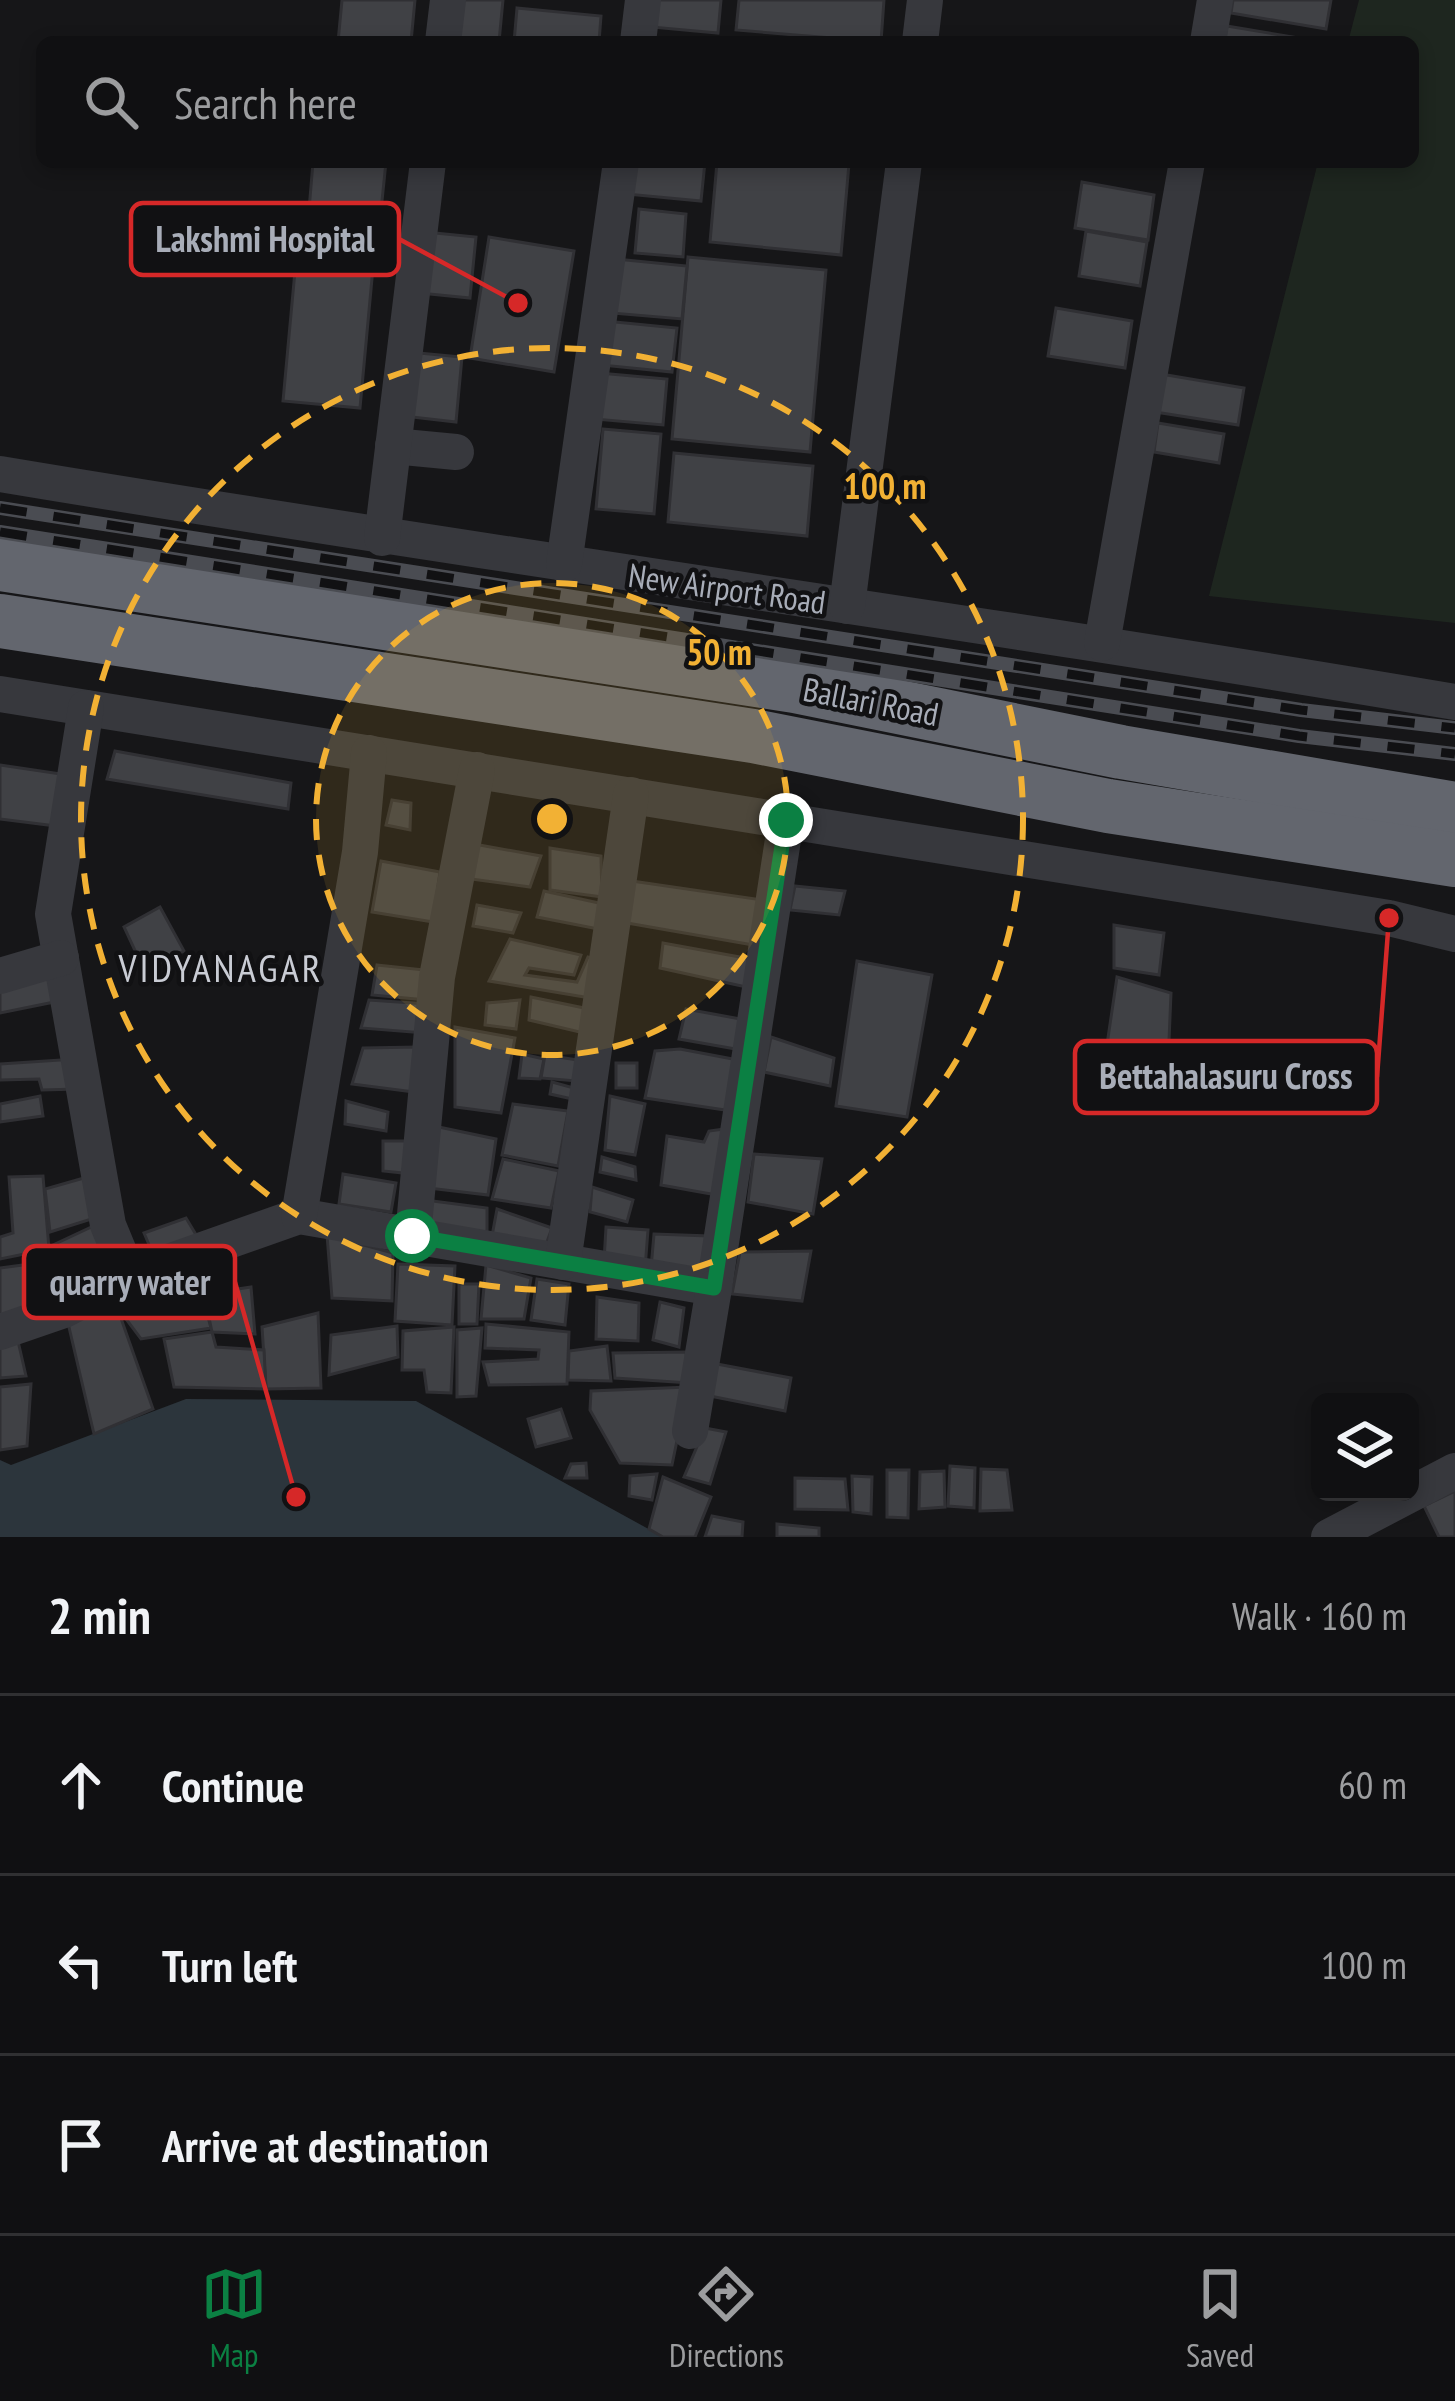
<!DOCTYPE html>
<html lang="en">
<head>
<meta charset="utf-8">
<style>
	body { margin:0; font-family:"PT Sans Narrow",sans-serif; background:#1e1e20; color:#f1f3f6 }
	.controls { position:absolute; right:36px; bottom:36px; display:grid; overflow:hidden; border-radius:18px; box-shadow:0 6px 18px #0003 }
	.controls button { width:108px; height:108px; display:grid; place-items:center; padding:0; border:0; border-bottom:3px solid #303032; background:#101012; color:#f1f3f6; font:60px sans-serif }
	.stop { position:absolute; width:36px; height:36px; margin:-27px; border:9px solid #0b8043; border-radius:50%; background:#fff }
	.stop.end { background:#0b8043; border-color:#fff; box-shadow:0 3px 12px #0008 }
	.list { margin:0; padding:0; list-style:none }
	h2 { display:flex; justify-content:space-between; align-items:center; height:156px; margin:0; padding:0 48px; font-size:51px }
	h2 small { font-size:39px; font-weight:400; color:#9c9d9f }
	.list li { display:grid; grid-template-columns:78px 1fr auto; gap:36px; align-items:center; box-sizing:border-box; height:180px; padding:0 48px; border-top:3px solid #303032 }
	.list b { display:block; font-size:45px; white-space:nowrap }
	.list em { font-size:39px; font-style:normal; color:#9c9d9f }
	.icon { flex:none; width:66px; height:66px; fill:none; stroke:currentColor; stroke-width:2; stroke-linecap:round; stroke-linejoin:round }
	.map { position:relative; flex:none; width:1455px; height:1537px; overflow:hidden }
	.search { position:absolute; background:#101012; box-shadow:0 6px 18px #0003; left:36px; right:36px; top:36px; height:132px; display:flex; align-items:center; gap:30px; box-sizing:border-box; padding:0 42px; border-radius:18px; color:#9c9d9f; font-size:45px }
	.sheet { height:696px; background:#101012 }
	nav { display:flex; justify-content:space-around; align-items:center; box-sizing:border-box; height:168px; border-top:3px solid #303032; background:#101012; font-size:33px; color:#9c9d9f }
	nav a { display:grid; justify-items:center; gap:6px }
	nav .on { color:#0b8043 }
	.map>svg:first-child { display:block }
</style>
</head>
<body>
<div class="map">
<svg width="1455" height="1537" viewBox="0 0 1455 1537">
	<rect width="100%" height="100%" fill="#161618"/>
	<path fill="#1e261f" d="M 1359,0 L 1455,0 L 1455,623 L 1209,596 L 1318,162 L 1413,162 L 1413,42 L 1348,42 Z"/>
	<path fill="#2c353c" d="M 186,1399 L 416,1401 L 663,1537 L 0,1537 L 0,1460 L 11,1465 Z"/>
	<g fill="#404145" stroke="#303034" stroke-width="3">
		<path d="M 342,0 L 415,0 L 411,42 L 338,42 Z"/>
		<path d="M 454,0 L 503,0 L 499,42 L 450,42 Z"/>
		<path d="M 653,0 L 721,0 L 718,33 L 651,27 Z"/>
		<path d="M 739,0 L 884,0 L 881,42 L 736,30 Z"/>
		<path d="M 1233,0 L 1331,0 L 1326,29 L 1231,13 Z"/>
		<path d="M 517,8 L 601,16 L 599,42 L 514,42 Z"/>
		<path d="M 1227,26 L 1311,40 L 1311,42 L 1224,42 Z"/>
		<path d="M 313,162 L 386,162 L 378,240 L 307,234 Z"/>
		<path d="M 629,162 L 705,162 L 701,201 L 626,194 Z"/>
		<path d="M 717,162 L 849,164 L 841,255 L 710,242 Z"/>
		<path d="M 1082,182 L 1154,195 L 1148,240 L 1075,228 Z"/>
		<path d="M 639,209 L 686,214 L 683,257 L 635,253 Z"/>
		<path d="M 1086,231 L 1147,242 L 1140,286 L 1079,276 Z"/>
		<path d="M 425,232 L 476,237 L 470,298 L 419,293 Z"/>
		<path d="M 489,237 L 574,251 L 554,372 L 470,358 Z"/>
		<path d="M 297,249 L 374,257 L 360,408 L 283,401 Z"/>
		<path d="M 688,257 L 826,270 L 810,452 L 672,439 Z"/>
		<path d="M 616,259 L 687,266 L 682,319 L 611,313 Z"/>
		<path d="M 1056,308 L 1132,321 L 1125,368 L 1048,356 Z"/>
		<path d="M 605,321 L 677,328 L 672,372 L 601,365 Z"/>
		<path d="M 408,352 L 462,357 L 456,422 L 403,416 Z"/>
		<path d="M 599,373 L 667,379 L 663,425 L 594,419 Z"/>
		<path d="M 1161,374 L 1244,388 L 1238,425 L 1155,412 Z"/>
		<path d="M 1158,423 L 1224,434 L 1219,463 L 1154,452 Z"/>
		<path d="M 603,429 L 661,434 L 654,514 L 596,509 Z"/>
		<path d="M 674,453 L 813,466 L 807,536 L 668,522 Z"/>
		<path d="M 115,751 L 291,783 L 288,809 L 107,779 Z"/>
		<path d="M 0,765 L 61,774 L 56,826 L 0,819 Z"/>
		<path d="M 392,800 L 411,803 L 410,830 L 386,825 Z"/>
		<path d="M 474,844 L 541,856 L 530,887 L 471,879 Z"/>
		<path d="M 550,848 L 601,856 L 602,897 L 550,890 Z"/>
		<path d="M 381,861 L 440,872 L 433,922 L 372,912 Z"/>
		<path d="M 632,881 L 763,900 L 753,945 L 627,923 Z"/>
		<path d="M 795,886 L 845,891 L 839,915 L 790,910 Z"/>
		<path d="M 544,891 L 599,903 L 598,929 L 537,917 Z"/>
		<path d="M 477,905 L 521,913 L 513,933 L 473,926 Z"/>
		<path d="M 160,907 L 184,951 L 144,970 L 124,927 Z"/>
		<path d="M 1114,925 L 1164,933 L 1159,975 L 1114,968 Z"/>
		<path d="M 510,939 L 581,955 L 574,975 L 529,968 L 525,975 L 577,982 L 588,957 L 600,960 L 596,999 L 489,981 Z"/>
		<path d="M 663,943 L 751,959 L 746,987 L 660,968 Z"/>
		<path d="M 857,961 L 932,975 L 907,1117 L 836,1106 Z"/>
		<path d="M 377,965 L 425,970 L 427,1000 L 372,995 Z"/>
		<path d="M 50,971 L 59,1001 L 0,1013 L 0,984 Z"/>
		<path d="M 1117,977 L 1171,993 L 1168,1065 L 1105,1058 Z"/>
		<path d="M 531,997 L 594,1010 L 592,1035 L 529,1020 Z"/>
		<path d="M 369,1000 L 427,1004 L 424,1033 L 361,1028 Z"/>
		<path d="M 520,1000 L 516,1029 L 485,1025 L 487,1003 Z"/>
		<path d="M 686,1009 L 746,1020 L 741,1050 L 679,1039 Z"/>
		<path d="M 455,1027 L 515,1038 L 501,1113 L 455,1107 Z"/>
		<path d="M 771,1037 L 834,1058 L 830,1086 L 764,1072 Z"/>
		<path d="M 417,1047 L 414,1092 L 352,1084 L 363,1048 Z"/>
		<path d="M 680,1049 L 738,1060 L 725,1110 L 645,1098 L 655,1051 Z"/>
		<path d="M 522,1054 L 544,1059 L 540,1079 L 519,1078 Z"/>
		<path d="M 545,1055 L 578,1060 L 576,1081 L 541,1078 Z"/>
		<path d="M 75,1059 L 78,1089 L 42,1090 L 39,1079 L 0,1080 L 0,1064 Z"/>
		<rect x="616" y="1063" width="21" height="25"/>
		<path d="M 552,1082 L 574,1088 L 572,1099 L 550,1094 Z"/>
		<path d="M 40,1096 L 43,1116 L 0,1122 L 0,1104 Z"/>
		<path d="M 610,1096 L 645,1104 L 635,1155 L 605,1150 Z"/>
		<path d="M 346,1101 L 388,1112 L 386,1131 L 345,1124 Z"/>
		<path d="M 513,1104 L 568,1111 L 558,1166 L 502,1155 Z"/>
		<path d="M 434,1126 L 496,1139 L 488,1195 L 428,1188 Z"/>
		<path d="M 731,1128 L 722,1196 L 661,1185 L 667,1136 L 704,1142 L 709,1131 Z"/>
		<path d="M 383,1141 L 406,1141 L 403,1173 L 383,1171 Z"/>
		<path d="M 754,1154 L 822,1159 L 813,1214 L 748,1202 Z"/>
		<path d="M 602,1157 L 635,1167 L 636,1180 L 600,1172 Z"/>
		<path d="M 503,1159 L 559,1171 L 551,1208 L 492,1199 Z"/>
		<path d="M 343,1174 L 396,1183 L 391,1212 L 339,1204 Z"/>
		<path d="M 43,1176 L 49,1249 L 0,1259 L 0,1237 L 13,1233 L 9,1177 Z"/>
		<path d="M 91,1176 L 98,1217 L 50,1232 L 45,1189 Z"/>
		<path d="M 592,1187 L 633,1200 L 627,1222 L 590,1212 Z"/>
		<path d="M 425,1200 L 487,1208 L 487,1233 L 425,1227 Z"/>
		<path d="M 497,1209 L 552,1228 L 544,1250 L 492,1236 Z"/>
		<path d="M 186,1218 L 198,1238 L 156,1261 L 144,1233 Z"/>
		<path d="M 102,1222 L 122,1268 L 72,1295 L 53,1245 Z"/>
		<path d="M 606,1227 L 648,1230 L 645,1269 L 604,1261 Z"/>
		<path d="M 654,1234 L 709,1236 L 703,1274 L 651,1268 Z"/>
		<path d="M 327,1235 L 393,1253 L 392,1301 L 332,1298 Z"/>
		<path d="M 811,1251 L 802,1301 L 732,1294 L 740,1252 Z"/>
		<path d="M 53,1261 L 58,1281 L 27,1289 L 29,1294 L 59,1288 L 61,1301 L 0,1317 L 0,1268 Z"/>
		<path d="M 193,1261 L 211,1328 L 141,1339 L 114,1303 Z"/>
		<path d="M 398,1264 L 455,1266 L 452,1325 L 395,1321 Z"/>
		<path d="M 486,1265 L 531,1278 L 524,1319 L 481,1319 Z"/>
		<path d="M 537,1279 L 569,1284 L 565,1325 L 531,1320 Z"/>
		<path d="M 459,1284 L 479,1284 L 477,1324 L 459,1324 Z"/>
		<path d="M 251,1287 L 255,1334 L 212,1332 L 204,1294 Z"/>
		<path d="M 597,1297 L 639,1303 L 638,1341 L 596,1339 Z"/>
		<path d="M 660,1302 L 684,1308 L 679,1347 L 653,1340 Z"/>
		<path d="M 117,1307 L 153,1409 L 94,1434 L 68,1323 Z"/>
		<path d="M 318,1313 L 321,1388 L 266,1389 L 262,1327 Z"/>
		<path d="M 486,1324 L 569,1332 L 567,1384 L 489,1385 L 483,1362 L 538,1359 L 539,1350 L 485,1348 Z"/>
		<path d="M 397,1326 L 398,1357 L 329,1375 L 331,1335 Z"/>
		<path d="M 454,1327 L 451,1393 L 427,1392 L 424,1370 L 402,1370 L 403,1331 Z"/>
		<path d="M 482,1328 L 476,1396 L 457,1397 L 457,1330 Z"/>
		<path d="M 212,1332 L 216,1347 L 264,1350 L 266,1389 L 174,1387 L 164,1339 Z"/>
		<path d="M 18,1341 L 26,1376 L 0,1378 L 0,1342 Z"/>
		<path d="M 607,1346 L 611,1381 L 568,1380 L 569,1351 Z"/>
		<path d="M 686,1352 L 689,1383 L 615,1378 L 613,1353 Z"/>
		<path d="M 717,1364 L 791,1378 L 785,1411 L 710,1396 Z"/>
		<path d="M 31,1384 L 27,1446 L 0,1450 L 0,1387 Z"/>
		<path d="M 688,1387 L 672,1465 L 620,1463 L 590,1410 L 591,1391 Z"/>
		<path d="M 561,1409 L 571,1438 L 536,1447 L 528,1419 Z"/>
		<path d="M 705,1428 L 726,1432 L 710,1484 L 684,1477 Z"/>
		<path d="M 586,1463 L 587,1478 L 565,1478 L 571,1464 Z"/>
		<path d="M 950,1466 L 975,1468 L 974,1508 L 948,1506 Z"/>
		<path d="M 981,1469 L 1007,1470 L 1012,1510 L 980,1511 Z"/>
		<path d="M 887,1470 L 909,1470 L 908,1518 L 887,1517 Z"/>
		<path d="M 944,1471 L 945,1507 L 919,1509 L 920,1472 Z"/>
		<path d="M 657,1474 L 652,1500 L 629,1496 L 630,1476 Z"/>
		<path d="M 852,1476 L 872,1477 L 871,1514 L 853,1512 Z"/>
		<path d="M 663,1477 L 711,1497 L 695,1537 L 663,1537 L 649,1529 Z"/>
		<path d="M 795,1478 L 845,1479 L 848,1510 L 795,1509 Z"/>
		<path d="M 1455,1491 L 1455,1537 L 1439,1537 L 1424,1506 Z"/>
		<path d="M 712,1516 L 743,1522 L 742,1537 L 705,1537 Z"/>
		<path d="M 777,1524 L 819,1528 L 819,1537 L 777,1537 Z"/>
	</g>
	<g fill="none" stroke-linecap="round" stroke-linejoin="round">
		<g stroke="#37383d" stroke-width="36">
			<path d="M 443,42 L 448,0"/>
			<path d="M 638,42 L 643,0"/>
			<path d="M 920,42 L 925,0"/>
			<path d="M 1208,42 L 1215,0"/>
			<path d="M 393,446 L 456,452"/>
			<path d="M 0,474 C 484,555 971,620 1455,702"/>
			<path d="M 382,538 L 428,162"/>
			<path d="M 564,564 L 621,162"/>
			<path d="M 847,606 L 904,162"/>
			<path d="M 1102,643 L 1187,162"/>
			<path d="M 0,694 L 1389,918 L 1455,934"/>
			<path d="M 86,708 L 53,914 L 108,1225 L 129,1276 L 299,1216 L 714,1288 L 786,820"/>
			<path d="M 0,976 L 61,958"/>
			<path d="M 299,1216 L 360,852 L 369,753"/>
			<path d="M 413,1236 L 437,977 L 477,770"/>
			<path d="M 563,1262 L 631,795"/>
			<path d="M 0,1332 L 64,1310 L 129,1276"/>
			<path d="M 690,1431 L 714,1288"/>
			<path d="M 1329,1537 L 1455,1471"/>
		</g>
		<g stroke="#63666e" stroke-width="54">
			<path d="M 0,564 L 795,686 L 1121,752 L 1455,809"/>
			<path d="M 0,621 L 753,736 L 1108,806 L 1455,860"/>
		</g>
		<defs>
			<g id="rail">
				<path d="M 0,508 L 1301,710 L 1455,728"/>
				<path d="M 0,532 L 1299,736 L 1455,754"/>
			</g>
		</defs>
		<use href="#rail" stroke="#4a4c52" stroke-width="14"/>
		<use href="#rail" stroke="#111113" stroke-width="9" stroke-dasharray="27" stroke-linecap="butt"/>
	</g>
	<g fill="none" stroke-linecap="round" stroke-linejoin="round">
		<path stroke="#0b8043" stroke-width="15" d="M 412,1236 L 714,1288 L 786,820"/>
	</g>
	<circle cx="552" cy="819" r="236" fill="#f2b134" fill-opacity=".12"/>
	<g fill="none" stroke="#f2b134" stroke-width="6" stroke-dasharray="21 15">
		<circle cx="552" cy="819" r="236"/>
		<circle cx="552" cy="819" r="471"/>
	</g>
	<g text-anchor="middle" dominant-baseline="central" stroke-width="9" stroke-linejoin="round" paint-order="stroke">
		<g font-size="33" fill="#a8adb8" stroke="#111113">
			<text transform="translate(727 588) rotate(8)">New Airport Road</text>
			<text transform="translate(871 701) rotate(11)">Ballari Road</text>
		</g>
		<g font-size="39" letter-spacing="3" fill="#c9ccd4" stroke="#111113">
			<text x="221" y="967">VIDYANAGAR</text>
		</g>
	</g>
	<circle cx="552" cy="819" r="18" fill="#f2b134" stroke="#111113" stroke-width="6"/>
	<g font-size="36" text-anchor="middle" font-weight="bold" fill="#f2b134" stroke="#111113" stroke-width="9" stroke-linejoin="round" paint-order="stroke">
		<text x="885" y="499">100 m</text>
		<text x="719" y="665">50 m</text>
	</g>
	<path fill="none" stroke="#d62828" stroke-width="4.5" d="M518 303L399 239M1389 918L1377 1077M296 1497L235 1282"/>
	<g fill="#d62828" stroke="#111113" stroke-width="4.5">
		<circle cx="518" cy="303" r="12"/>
		<circle cx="1389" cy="918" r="12"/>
		<circle cx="296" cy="1497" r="12"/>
	</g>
	<g fill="#111113" stroke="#d62828" stroke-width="4.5">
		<rect x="131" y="203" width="268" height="72" rx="12"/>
		<rect x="1075" y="1041" width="302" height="72" rx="12"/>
		<rect x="24" y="1246" width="211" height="72" rx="12"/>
	</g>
	<g font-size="36" text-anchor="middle" font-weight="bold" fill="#a8adb8">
		<text x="265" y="252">Lakshmi Hospital</text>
		<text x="1226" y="1089">Bettahalasuru Cross</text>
		<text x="130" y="1295">quarry water</text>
	</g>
</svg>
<div class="controls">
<button><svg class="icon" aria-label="layers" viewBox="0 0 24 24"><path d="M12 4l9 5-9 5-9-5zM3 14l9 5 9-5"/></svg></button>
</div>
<div class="stop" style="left:412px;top:1236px"></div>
<div class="stop end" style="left:786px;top:820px"></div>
<div class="search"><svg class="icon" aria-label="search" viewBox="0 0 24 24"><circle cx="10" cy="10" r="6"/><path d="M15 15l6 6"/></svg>Search here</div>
</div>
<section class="sheet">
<h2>2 min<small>Walk · 160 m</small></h2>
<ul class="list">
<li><svg class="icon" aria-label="ahead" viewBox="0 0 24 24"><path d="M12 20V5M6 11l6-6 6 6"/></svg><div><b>Continue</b></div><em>60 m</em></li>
<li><svg class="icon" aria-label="left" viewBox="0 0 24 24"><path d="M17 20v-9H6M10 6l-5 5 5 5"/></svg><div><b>Turn left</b></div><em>100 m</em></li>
<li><svg class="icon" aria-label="arrive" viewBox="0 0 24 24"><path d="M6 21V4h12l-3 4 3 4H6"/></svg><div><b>Arrive at destination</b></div></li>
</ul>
</section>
<nav>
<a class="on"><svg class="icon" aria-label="map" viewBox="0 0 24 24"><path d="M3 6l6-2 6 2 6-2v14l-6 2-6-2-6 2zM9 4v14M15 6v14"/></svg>Map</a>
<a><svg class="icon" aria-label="directions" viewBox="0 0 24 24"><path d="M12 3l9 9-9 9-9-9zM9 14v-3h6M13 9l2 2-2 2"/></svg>Directions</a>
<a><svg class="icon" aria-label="saved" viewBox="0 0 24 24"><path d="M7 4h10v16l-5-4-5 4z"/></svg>Saved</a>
</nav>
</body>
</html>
